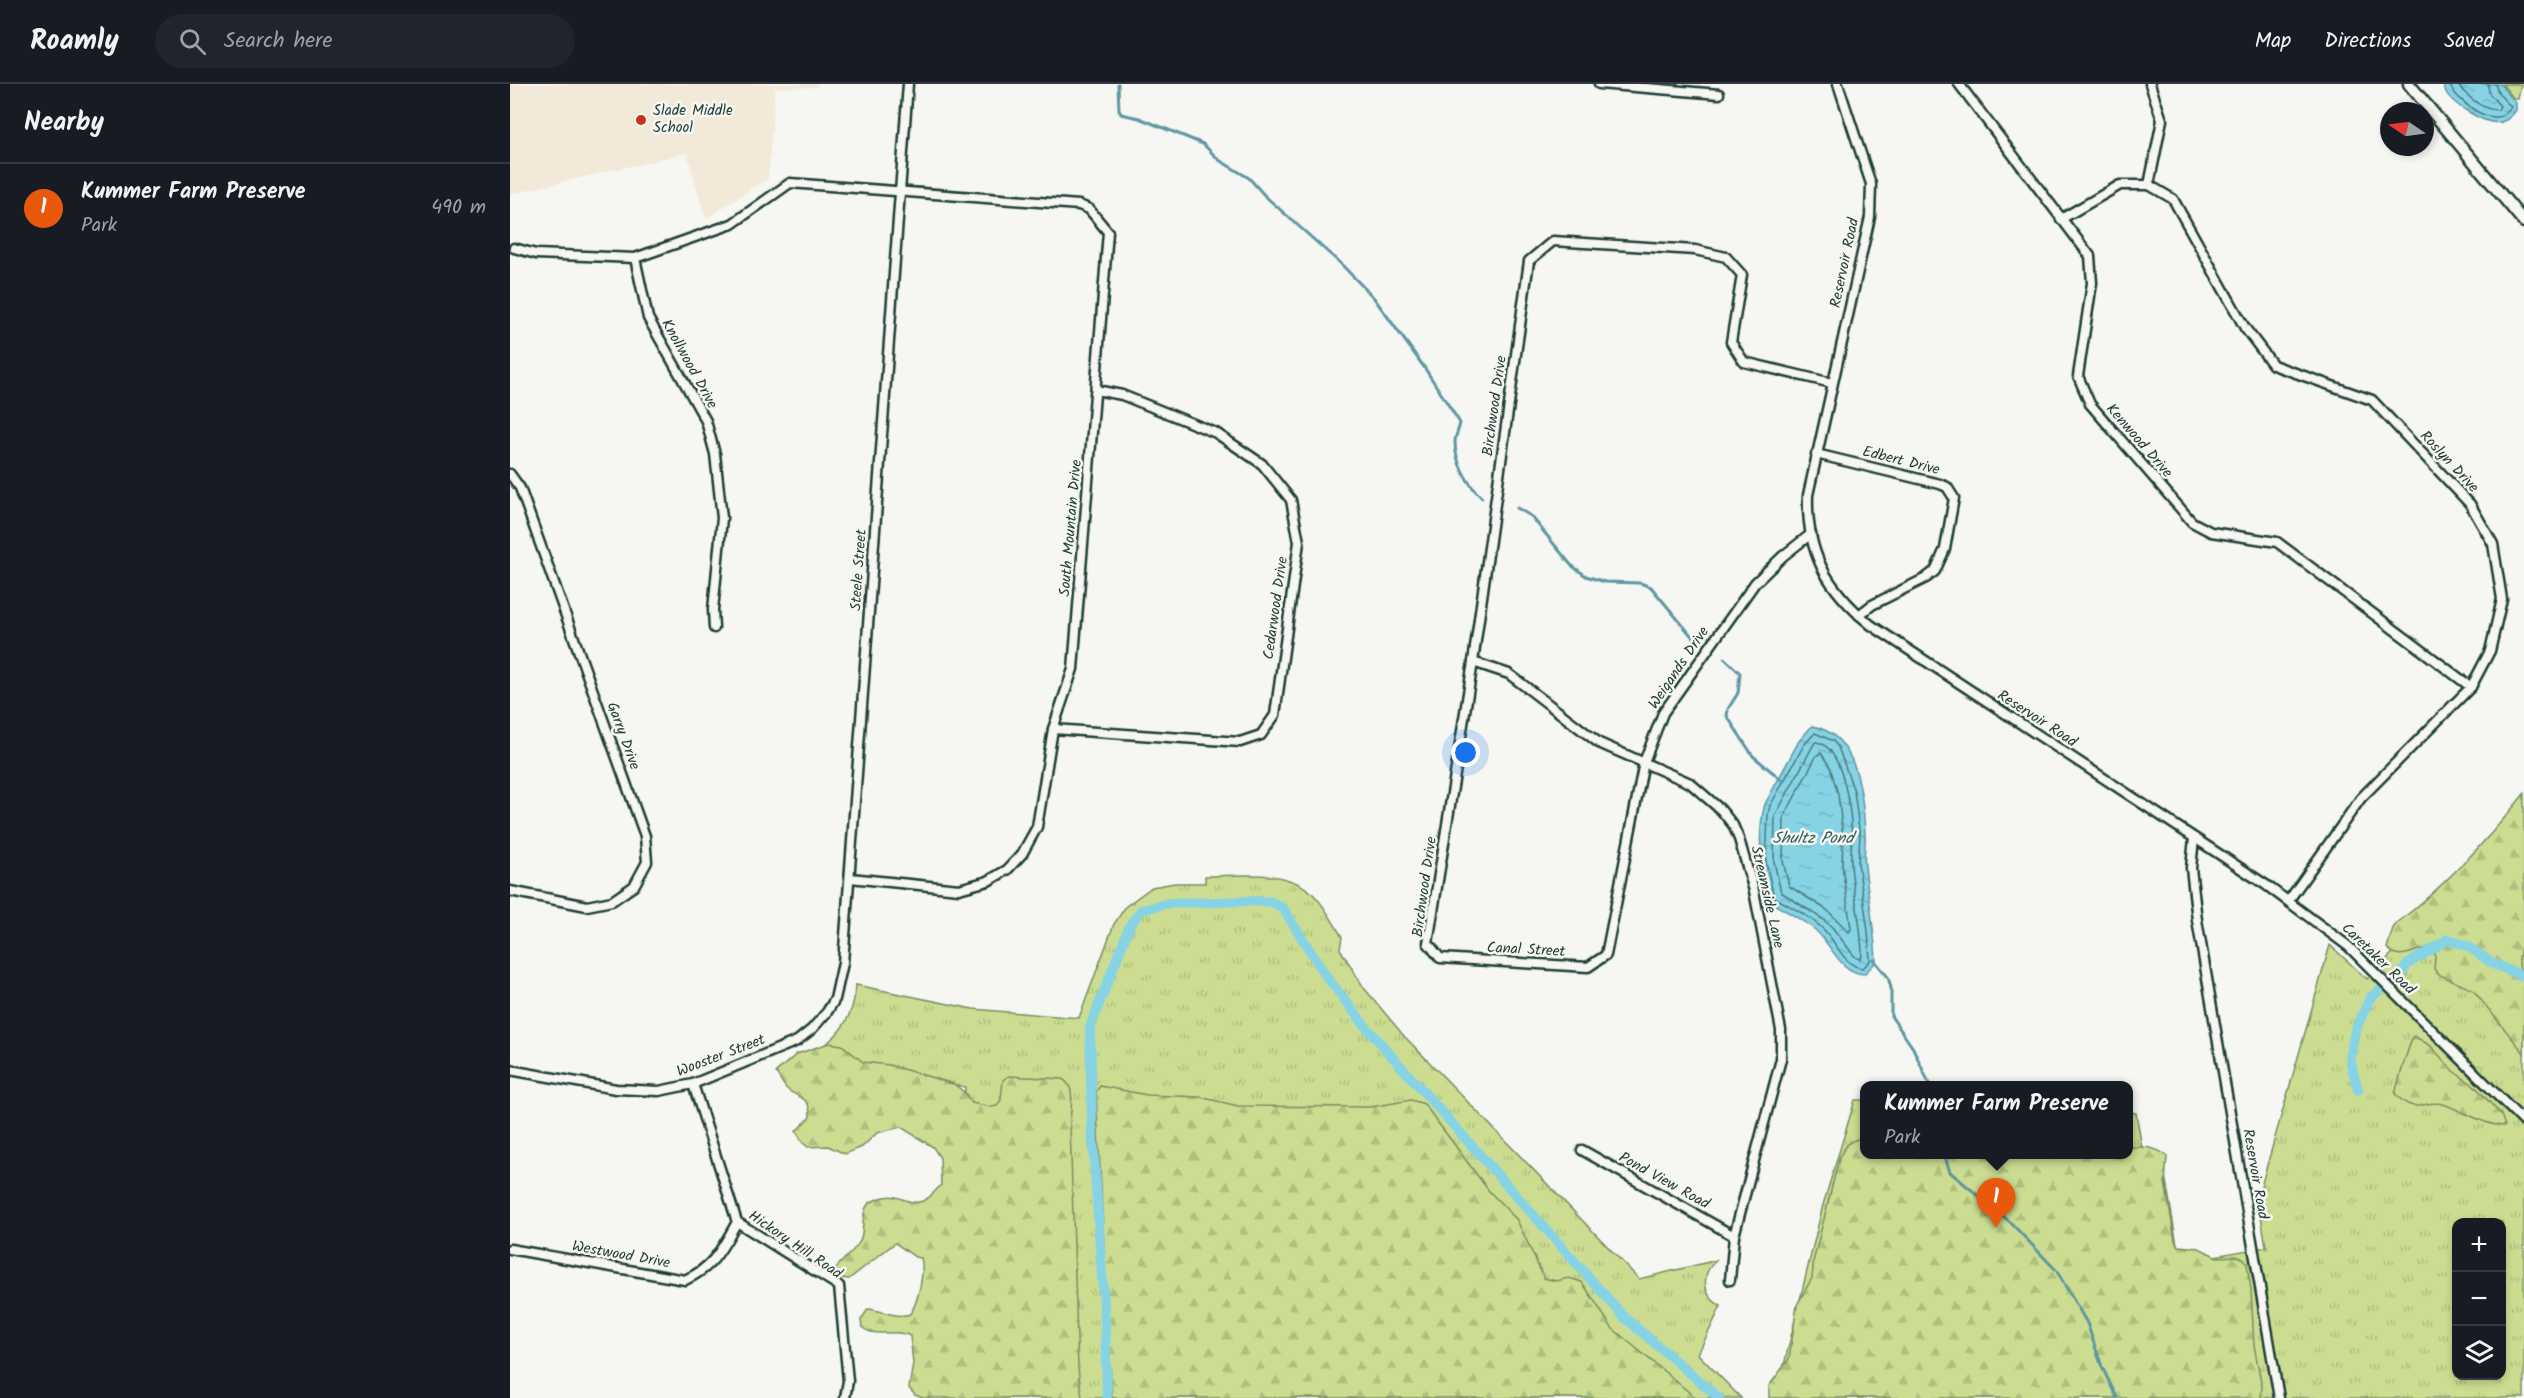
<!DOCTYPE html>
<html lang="en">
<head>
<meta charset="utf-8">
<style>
	body { margin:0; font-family:Kalam,sans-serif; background:#20242c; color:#f1f3f6 }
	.controls { position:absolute; right:18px; bottom:18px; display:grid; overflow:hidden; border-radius:12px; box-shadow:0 3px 9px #0003 }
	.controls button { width:54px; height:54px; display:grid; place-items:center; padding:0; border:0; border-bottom:2px solid #363941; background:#171b24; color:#f1f3f6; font:30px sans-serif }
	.compass { position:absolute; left:1870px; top:18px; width:54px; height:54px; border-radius:50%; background:#171b24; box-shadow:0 3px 9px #0003; rotate:283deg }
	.you { position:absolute; left:956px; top:669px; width:21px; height:21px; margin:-15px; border:4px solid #fff; border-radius:50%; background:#1a73e8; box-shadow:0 0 0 9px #1a73e833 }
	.badge { display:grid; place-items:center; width:39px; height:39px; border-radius:50%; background:#ea580c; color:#fff; font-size:20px; font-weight:700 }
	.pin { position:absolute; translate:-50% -50px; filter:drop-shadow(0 2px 3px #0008) }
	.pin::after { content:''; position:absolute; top:32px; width:21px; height:18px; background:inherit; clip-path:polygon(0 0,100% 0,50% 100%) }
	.popup { position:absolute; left:1350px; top:997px; width:273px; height:78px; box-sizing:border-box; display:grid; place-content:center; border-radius:12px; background:#171b24; filter:drop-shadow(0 2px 4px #0005); font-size:20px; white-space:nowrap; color:#9ea1a6 }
	.popup b { font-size:22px; color:#f1f3f6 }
	.popup::after { content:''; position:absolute; left:50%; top:100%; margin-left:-12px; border:12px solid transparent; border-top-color:#171b24 }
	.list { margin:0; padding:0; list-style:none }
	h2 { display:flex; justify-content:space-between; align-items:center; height:78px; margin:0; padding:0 24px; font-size:26px }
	h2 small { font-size:20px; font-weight:400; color:#9ea1a6 }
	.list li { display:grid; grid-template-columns:39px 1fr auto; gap:18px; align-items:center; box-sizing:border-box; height:90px; padding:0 24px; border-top:2px solid #363941 }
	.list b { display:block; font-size:22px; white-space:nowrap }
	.list p { margin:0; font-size:20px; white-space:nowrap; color:#9ea1a6 }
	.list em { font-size:20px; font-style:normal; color:#9ea1a6 }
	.icon { flex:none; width:33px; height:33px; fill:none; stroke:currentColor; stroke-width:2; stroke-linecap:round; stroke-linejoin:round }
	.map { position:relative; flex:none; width:2014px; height:1314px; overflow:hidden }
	header { display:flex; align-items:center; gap:36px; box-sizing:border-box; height:84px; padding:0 30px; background:#171b24; border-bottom:2px solid #363941 }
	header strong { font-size:28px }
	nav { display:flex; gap:33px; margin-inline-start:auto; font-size:21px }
	.search { width:420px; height:54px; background:#20242c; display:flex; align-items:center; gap:15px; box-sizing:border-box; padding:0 21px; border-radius:33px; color:#9ea1a6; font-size:22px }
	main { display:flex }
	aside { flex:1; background:#171b24 }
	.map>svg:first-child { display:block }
</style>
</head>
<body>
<header>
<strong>Roamly</strong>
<div class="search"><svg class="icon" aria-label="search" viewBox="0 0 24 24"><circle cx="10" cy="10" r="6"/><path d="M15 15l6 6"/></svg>Search here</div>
<nav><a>Map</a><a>Directions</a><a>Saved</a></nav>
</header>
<main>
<aside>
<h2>Nearby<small></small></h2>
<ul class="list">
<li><span class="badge">1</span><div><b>Kummer Farm Preserve</b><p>Park</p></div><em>490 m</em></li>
</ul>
</aside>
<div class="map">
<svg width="2014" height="1314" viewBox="0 0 2014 1314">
	<defs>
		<pattern id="grass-tufts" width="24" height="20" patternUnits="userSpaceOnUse" patternTransform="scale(1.5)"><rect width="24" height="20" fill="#ccdd91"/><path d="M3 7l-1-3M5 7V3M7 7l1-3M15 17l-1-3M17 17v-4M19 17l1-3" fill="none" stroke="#afbf7e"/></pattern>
		<pattern id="forest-firs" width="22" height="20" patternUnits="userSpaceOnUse" patternTransform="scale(1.5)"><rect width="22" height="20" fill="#ccdd91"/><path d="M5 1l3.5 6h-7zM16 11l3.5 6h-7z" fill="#afbf7e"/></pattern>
		<pattern id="wetland-marsh" width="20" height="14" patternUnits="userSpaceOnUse" patternTransform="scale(1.5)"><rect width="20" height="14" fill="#ccdd91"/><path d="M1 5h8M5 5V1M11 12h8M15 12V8" fill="none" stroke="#afbf7e"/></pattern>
		<pattern id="water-ripples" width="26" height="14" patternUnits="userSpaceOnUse" patternTransform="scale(1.5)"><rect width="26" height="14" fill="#86d3e6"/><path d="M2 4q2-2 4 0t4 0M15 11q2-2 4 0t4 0" fill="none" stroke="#73b6c6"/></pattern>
	</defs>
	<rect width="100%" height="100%" fill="#f6f6f2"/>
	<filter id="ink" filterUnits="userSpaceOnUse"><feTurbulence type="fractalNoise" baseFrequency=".0167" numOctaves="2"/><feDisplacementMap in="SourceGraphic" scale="12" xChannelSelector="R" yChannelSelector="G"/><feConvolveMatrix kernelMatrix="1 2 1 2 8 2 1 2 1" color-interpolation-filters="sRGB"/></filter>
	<g filter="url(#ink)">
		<path fill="#f2e9d8" d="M 0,0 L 308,0 L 308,3 L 265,4 L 258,95 L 245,102 L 196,135 L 177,69 L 0,110 Z"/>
		<g fill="url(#grass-tufts)" stroke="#768d62" stroke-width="1.5" fill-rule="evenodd">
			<path d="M 695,792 C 730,792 776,784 803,810 C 815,822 823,838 832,853 L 830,865 L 854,904 L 894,952 L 1129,1195 L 1207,1176 C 1190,1189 1192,1212 1211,1222 L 1188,1270 L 1231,1314 L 434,1314 L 455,1003 L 299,969 C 329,957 344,932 346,901 L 463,925 L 569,934 L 604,840 L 616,822 L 642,803 L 665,799 L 695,799 Z"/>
			<path d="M 1947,804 L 2014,852 L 2014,1314 L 1266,1314 L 1313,1121 L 1345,1016 L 1354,1016 L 1354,1070 L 1618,1070 L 1618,1028 L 1626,1029 L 1637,1093 L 1655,1091 L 1670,1178 L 1756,1163 L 1748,1113 L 1820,861 L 1857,895 ZM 1946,1138 L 1992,1138 L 1992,1292 L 1946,1292 Z"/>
		</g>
		<g fill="url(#forest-firs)" stroke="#768d62" stroke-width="1.5">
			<path d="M 1992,0 L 2011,0 L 2008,15 L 2004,15 Z"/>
			<path d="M 2014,710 L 2014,858 L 2010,866 L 2014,895 L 2014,969 L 1963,906 L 1928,890 L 1924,885 L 1925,872 L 1923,865 C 1907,860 1893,881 1877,864 L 1883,844 L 1887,839 C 1936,801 1976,758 2014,710 Z"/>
			<path d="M 1904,952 L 1921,962 L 1943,987 L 1965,1002 L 1991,1031 L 1995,1042 C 1976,1042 1951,1026 1933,1020 C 1912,1015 1907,1033 1885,1010 C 1888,999 1899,959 1904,952 Z"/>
			<path d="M 319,959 L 332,961 L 353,978 L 379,981 L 444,1000 L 454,1008 L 462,1019 L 481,1023 L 487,1022 L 491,1016 L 493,996 L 499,992 L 552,995 C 567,1001 560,1026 560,1041 L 568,1284 L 572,1314 L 413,1314 L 405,1311 L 399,1304 L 403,1279 L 400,1252 C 384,1244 365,1255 352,1243 L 351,1236 L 358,1225 C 372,1226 387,1235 400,1230 C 408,1219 415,1187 411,1174 L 405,1173 L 385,1159 L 339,1195 L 330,1194 L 325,1189 L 326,1185 C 332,1175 344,1168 350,1157 C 355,1147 350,1124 361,1118 C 389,1104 389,1120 409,1118 C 418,1117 425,1107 431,1101 L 430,1074 L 423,1063 L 391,1043 L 367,1049 L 352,1063 L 335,1070 L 318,1062 L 298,1063 L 293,1059 L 286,1047 L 300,1033 C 301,1011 286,1014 277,1005 C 272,1000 269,993 266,988 L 287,970 Z"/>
			<path d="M 590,1002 L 637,1011 L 690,1013 L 728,1022 L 861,1023 L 901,1016 L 914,1020 L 979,1107 L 1007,1136 L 1034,1194 L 1046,1197 L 1059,1194 L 1072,1198 L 1102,1244 L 1186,1314 L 602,1314 L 586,1008 Z"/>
			<path d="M 1354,1054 L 1354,1070 L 1618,1070 L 1618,1063 C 1634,1063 1644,1062 1657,1072 L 1655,1098 L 1665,1157 L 1669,1162 L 1689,1164 L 1707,1173 L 1727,1172 L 1733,1174 L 1737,1180 L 1741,1206 L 1744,1261 L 1752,1303 L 1751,1314 L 1259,1314 L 1259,1302 L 1279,1275 L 1287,1221 L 1302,1194 L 1304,1174 L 1329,1075 C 1334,1062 1340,1055 1354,1054 Z"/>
		</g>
		<path fill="url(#wetland-marsh)" stroke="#768d62" stroke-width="1.5" d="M 2014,858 L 2014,895 C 2007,883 2008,870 2014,858 Z"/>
		<g fill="url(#water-ripples)" stroke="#5d979f" stroke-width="1.5">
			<path d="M 1933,0 L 1990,0 L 2006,19 L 2006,26 C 1994,45 1978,39 1962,30 C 1951,24 1935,14 1933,0 Z"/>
			<path d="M 1302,642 C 1348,650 1353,711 1355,749 C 1356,760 1353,771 1355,782 C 1358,814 1365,846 1366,878 L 1354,890 C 1329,889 1321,858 1303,844 C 1289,834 1273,825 1258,817 C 1252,785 1246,752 1255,720 L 1289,657 Z"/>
		</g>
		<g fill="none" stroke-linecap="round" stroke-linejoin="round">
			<g stroke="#48797b" stroke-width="1.5">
				<path d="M 1939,0 C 1947,18 1987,49 2001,23 L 1989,10 L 1985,0"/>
				<path d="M 1947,0 C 1957,12 1972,26 1988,26 L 1990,22 L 1979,9 L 1978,0"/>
				<path d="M 1305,649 L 1323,657 L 1328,663 L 1344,707 L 1350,752 L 1348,779 L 1358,847 L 1360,877 L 1353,884 C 1335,883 1327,860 1316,848 C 1302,833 1281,823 1264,813 L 1256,779 L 1258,730 L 1260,722 L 1294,661 Z"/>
				<path d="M 1305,658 C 1333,659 1341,729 1342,752 C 1342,761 1340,770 1341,780 C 1343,811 1352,841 1352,872 L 1350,875 L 1345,873 L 1322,843 L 1311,834 L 1271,808 L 1264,778 L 1265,732 Z"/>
				<path d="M 1311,669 L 1320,683 L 1328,710 L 1333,752 L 1332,781 L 1341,845 L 1339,848 L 1317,826 L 1279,802 L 1273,777 L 1274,733 L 1307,671 Z"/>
			</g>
			<g stroke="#5d979f" stroke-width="3">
				<path d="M 608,0 L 609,26 L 611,30 L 629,34 L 693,60 L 709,76 L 739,94 L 755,112 L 830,179 L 864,214 L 914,283 L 950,339 C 949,346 945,351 945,358 C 945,379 958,400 972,414"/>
				<path d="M 1007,424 L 1021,432 L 1061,481 L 1076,492 L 1095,498 L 1130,499 L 1141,503 L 1185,556"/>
				<path d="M 1214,574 L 1230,589 L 1228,609 L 1218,625 L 1217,632 L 1243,672 L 1272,696"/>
				<path d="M 1364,876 L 1378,893 L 1381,904 L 1381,932 L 1403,964 L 1420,1002"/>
				<path d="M 1434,1070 L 1440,1088 L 1500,1138 L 1546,1186 L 1577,1239 L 1592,1283 L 1607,1314"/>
			</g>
			<g stroke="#86d3e6" stroke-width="10">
				<path d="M 1848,1006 L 1840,975 L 1845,947 L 1860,914 L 1892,889 L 1898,880 L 1938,855 L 1959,863 L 1983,880 L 2014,892"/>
				<path d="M 597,1314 L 595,1237 L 582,1042 L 580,943 L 620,841 L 631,826 L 659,819 L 749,817 L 761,818 L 773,824 L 816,892 L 856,943 L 1115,1234 L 1209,1314"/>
			</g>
			<defs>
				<g id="minor">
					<path d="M 1089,0 L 1209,10"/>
					<path d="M 1328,0 L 1361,100 L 1360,133 L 1298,411 C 1296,469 1317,505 1361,541 L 1756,801 L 1838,862 L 2014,1038"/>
					<path d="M 1449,0 L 1580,172 L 1582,199 L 1568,292 L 1580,320 L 1682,438 L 1701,448 L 1767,458 L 1961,603"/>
					<path d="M 1639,101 L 1652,36 L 1640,0"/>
					<path d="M 1551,135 L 1610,101 L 1639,101 L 1663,115 L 1735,244 L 1763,281 L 1862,316 L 1960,420 L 1983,460 L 1992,515 L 1980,567 L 1961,603 L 1851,714 L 1779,816"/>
					<path d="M 4,164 L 26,170 L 125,174 L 222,140 L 280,99 L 569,121 L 579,125 L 598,148 L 563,585 L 543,645 L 527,743 L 512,770 L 497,786 L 478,797 L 449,805 L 340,794"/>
					<path d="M 125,174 L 138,234 L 196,337 L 205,370 L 212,434 L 203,526 L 204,544"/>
					<path d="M 1306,370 L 1430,400 L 1437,403 L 1444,414 L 1435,465 L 1425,487 L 1416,494 L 1362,521 L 1349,531"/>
					<path d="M 0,390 L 10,404 L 135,752 L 137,778 L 124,802 L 102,817 L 77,822 L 0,807"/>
					<path d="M 1301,450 L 1273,472 L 1245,499 L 1153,629 L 1134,678 L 1096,871 L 1078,883 L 930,874 L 918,859 L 963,578 L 1019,177 L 1043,157 L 1185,166 L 1216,173 L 1232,191 L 1221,258 L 1234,278 L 1322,299"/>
					<path d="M 963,578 L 999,590 L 1089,659 L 1180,699 L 1211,726 L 1223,741 L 1229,755 L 1244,807 L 1271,946 L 1271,975 L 1224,1152 L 1220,1196"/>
					<path d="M 543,645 L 730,658 L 751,651 L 765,631 L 789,458 L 781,416 L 752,380 L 706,349 L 612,311 L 586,306"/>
					<path d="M 1684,754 L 1681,784 L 1687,836 L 1769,1314"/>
					<path d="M 0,986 L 106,1005 L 149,1007 L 183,1000 L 287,957 L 302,945 L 317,928 L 325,915 L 333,879 L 398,0"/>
					<path d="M 183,1000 L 227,1138 L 329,1202 L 338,1297 L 335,1314"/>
					<path d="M 1072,1066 L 1224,1152"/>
					<path d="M 0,1165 L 175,1196 C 204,1183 212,1164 227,1138"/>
				</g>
				<path id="tertiary" d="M 1899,0 L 2014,138"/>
			</defs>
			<use href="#minor" stroke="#1f3d34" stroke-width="13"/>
			<use href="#tertiary" stroke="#1f3d34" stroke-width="15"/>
			<use href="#minor" stroke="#f6f6f2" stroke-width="8"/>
			<use href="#tertiary" stroke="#f6f6f2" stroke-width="10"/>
		</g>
	</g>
	<circle fill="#c8321e" stroke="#f6f6f2" stroke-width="2" cx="131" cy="36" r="6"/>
	<g text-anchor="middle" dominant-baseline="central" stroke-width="5" stroke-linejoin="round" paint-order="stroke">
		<g font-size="15" fill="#1f3d34" stroke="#f6f6f2" text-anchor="start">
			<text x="143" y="27">Slade Middle<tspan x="143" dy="17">School</tspan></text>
		</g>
		<g font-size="15" fill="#1f3d34" stroke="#f6f6f2">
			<text transform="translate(1335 179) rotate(-78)">Reservoir Road</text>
			<text transform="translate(179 280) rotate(61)">Knollwood Drive</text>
			<text transform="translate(985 322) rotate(-82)">Birchwood Drive</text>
			<text transform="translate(1629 357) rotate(49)">Kenwood Drive</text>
			<text transform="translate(1391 377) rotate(14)">Edbert Drive</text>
			<text transform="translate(1939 378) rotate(47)">Roslyn Drive</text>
			<text transform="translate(561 444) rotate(-85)">South Mountain Drive</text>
			<text transform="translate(349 486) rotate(-86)">Steele Street</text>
			<text transform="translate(766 524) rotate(-82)">Cedarwood Drive</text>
			<text transform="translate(1169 584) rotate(-56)">Weigands Drive</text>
			<text transform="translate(1527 635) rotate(33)">Reservoir Road</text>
			<text transform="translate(113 652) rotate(70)">Garry Drive</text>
			<text transform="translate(915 803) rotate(-82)">Birchwood Drive</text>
			<text transform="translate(1257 813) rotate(77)">Streamside Lane</text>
			<text transform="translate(1016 866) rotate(3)">Canal Street</text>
			<text transform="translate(1868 875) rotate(44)">Caretaker Road</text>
			<text transform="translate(211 972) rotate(-21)">Wooster Street</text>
			<text transform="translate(1745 1090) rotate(80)">Reservoir Road</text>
			<text transform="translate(1154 1097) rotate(29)">Pond View Road</text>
			<text transform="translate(285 1161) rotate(34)">Hickory Hill Road</text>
			<text transform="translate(111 1171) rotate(10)">Westwood Drive</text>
		</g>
		<g font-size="16" font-style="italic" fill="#345b58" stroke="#f6f6f2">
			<text x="1303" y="754">Shultz Pond</text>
		</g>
	</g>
</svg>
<div class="controls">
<button>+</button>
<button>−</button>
<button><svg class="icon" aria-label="layers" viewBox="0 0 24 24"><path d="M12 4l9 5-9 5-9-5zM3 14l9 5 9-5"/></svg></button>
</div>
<svg class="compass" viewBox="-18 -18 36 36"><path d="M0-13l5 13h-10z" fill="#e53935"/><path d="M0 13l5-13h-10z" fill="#9ea1a6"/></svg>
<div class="you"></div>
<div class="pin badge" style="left:1486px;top:1144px">1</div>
<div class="popup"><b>Kummer Farm Preserve</b>Park</div>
</div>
</main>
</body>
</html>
